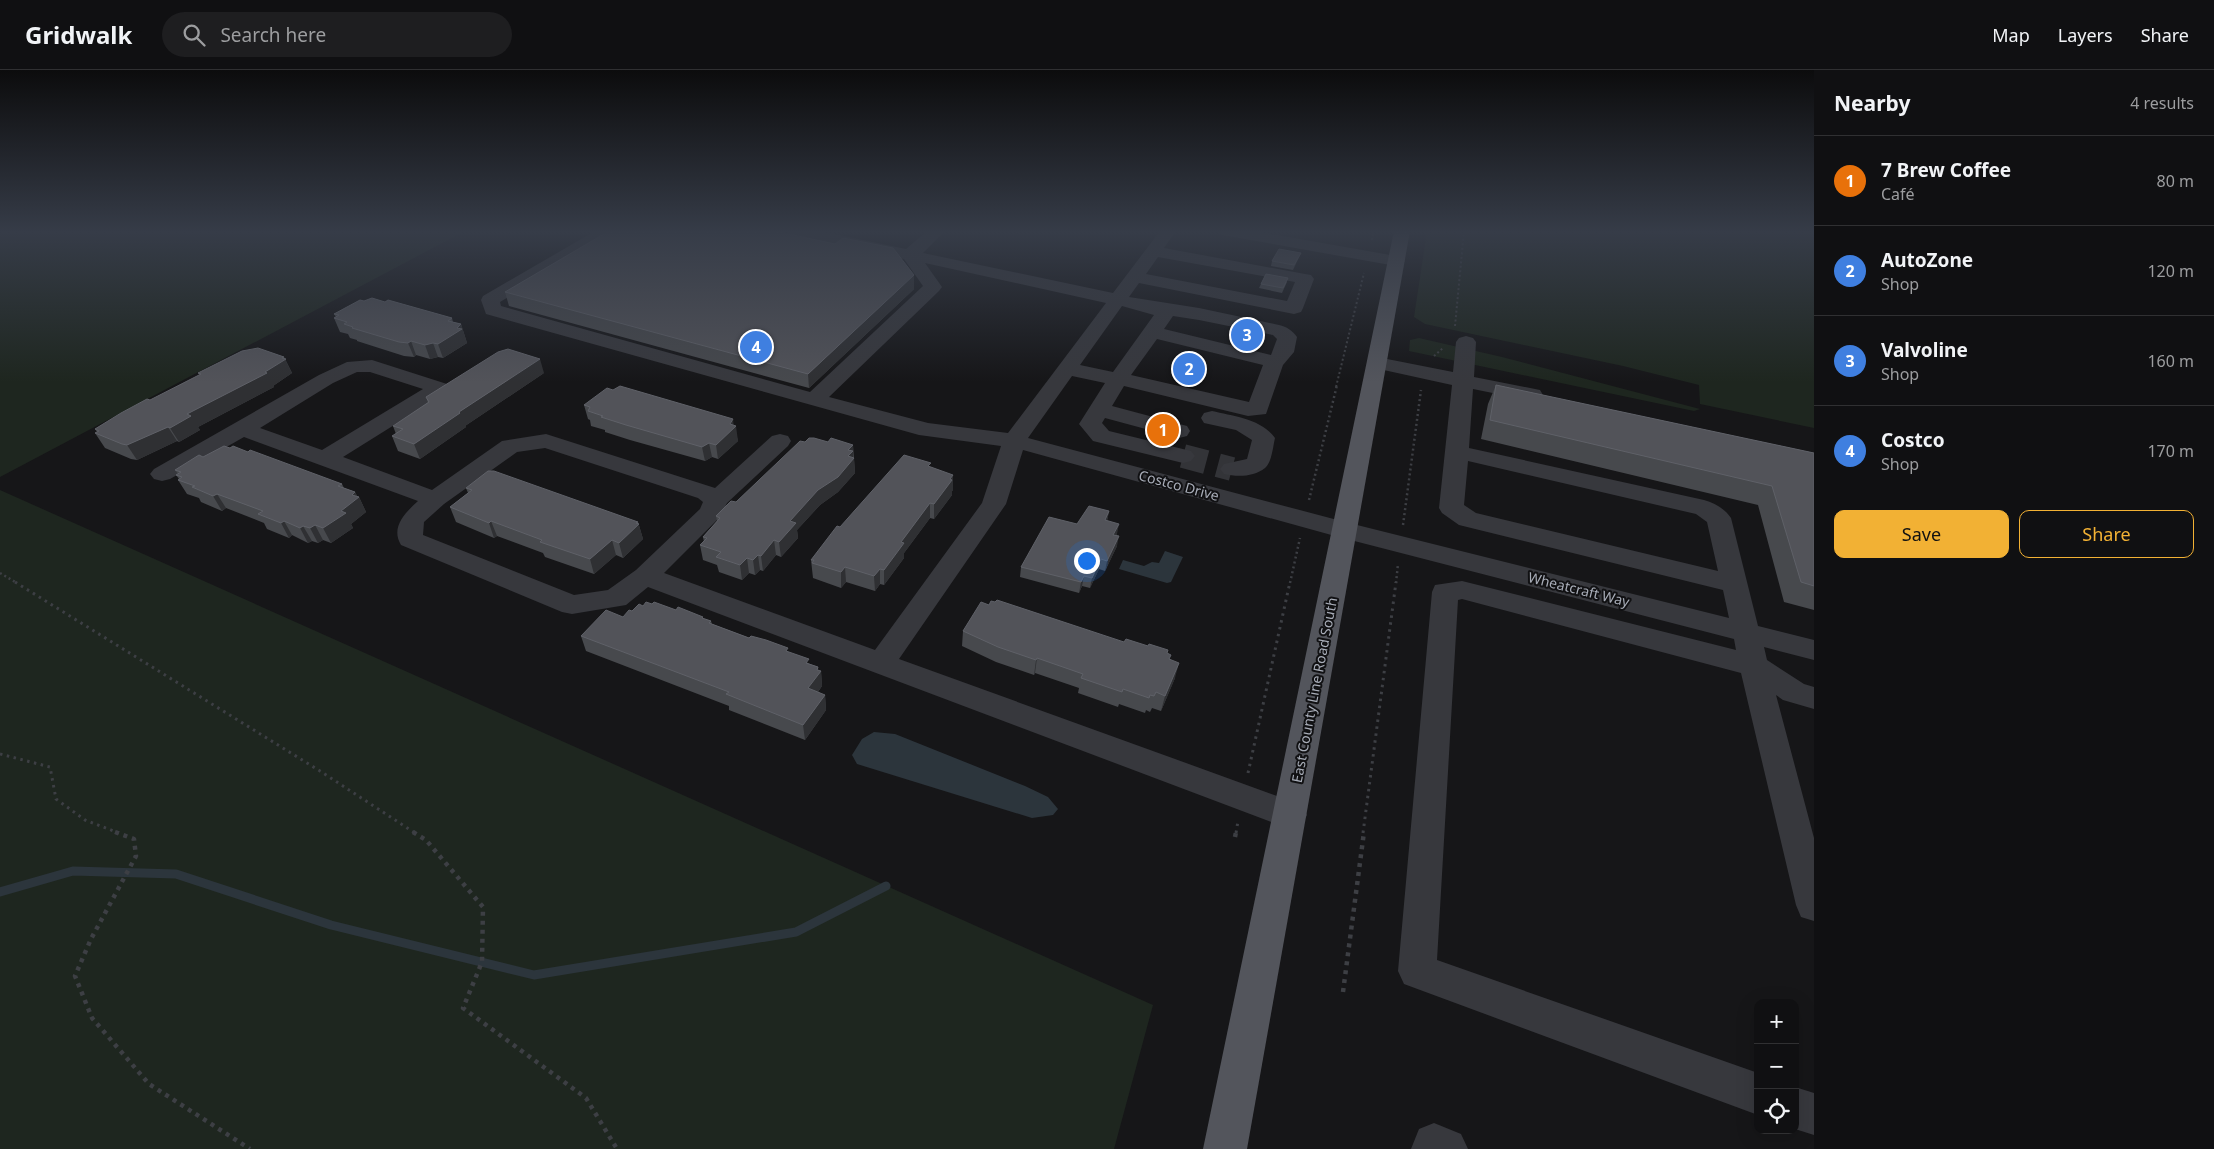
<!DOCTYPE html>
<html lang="en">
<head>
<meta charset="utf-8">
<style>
	body { margin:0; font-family:"Noto Sans",sans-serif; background:#1e1e20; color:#f1f3f6 }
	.controls { position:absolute; right:15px; bottom:15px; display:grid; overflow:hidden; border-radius:10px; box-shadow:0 5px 20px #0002 }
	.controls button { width:45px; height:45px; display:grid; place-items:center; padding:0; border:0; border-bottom:1px solid #303032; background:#101012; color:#f1f3f6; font:25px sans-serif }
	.you { position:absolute; left:1086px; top:490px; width:18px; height:18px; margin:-12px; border:4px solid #fff; border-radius:50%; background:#1a73e8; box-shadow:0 0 0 8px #1a73e833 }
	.badge { display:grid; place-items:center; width:32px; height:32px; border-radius:50%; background:#f2b134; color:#fff; font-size:16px; font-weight:700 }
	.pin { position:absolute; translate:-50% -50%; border:2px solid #fff; box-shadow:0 1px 5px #0006 }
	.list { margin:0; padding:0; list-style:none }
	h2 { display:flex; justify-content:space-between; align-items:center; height:65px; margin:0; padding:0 20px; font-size:21px }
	h2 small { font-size:16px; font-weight:400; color:#9c9d9f }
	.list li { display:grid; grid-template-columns:32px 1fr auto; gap:15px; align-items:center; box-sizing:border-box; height:90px; padding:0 20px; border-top:1px solid #303032 }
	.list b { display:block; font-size:19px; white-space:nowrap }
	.list p { margin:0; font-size:16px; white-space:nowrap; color:#9c9d9f }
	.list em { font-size:16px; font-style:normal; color:#9c9d9f }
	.actions { display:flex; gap:10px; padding:15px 20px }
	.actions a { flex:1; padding:11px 0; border:1px solid #f2b134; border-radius:10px; text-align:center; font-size:18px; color:#f2b134 }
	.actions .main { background:#f2b134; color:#111 }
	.icon { flex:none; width:28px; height:28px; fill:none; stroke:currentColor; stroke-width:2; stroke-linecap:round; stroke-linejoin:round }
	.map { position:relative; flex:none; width:1814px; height:1079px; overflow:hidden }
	header { display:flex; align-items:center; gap:30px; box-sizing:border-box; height:70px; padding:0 25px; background:#101012; border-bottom:1px solid #303032 }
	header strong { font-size:24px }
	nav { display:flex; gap:28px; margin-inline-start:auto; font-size:18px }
	.search { width:350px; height:45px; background:#1e1e20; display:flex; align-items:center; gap:12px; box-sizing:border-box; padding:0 18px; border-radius:28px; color:#9c9d9f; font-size:19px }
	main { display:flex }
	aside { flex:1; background:#101012 }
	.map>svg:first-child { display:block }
</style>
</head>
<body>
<header>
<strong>Gridwalk</strong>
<div class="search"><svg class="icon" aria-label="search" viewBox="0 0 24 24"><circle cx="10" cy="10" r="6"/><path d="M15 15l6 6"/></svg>Search here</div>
<nav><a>Map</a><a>Layers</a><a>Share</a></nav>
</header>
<main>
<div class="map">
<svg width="1814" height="1079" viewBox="0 0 1814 1079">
	<rect width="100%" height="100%" fill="#161618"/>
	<g fill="#1e261f">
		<path d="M 0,161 L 465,161 L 0,407 Z"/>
		<path d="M 1427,161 L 1814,161 L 1814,358 L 1700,334 L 1699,315 L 1623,296 L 1425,254 L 1414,247 Z"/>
		<path d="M 1419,268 L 1502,287 L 1700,339 L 1694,341 L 1409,281 L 1410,270 Z"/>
		<path d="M 0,420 L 1153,935 L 1114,1079 L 0,1079 Z"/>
	</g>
	<g fill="#2c353c">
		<path d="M 1165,481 L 1183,487 L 1171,512 L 1167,513 L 1119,499 L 1123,490 L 1144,496 L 1152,492 L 1159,493 Z"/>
		<path d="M 874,662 L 895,664 L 1025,716 L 1048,727 L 1058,739 L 1053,745 L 1032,748 L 857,694 L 852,685 L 862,669 Z"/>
	</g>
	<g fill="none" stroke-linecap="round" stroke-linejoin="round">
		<path stroke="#2c353c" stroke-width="9" d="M 0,822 L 73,801 L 176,804 L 331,855 L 534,905 L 796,862 L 886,816"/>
		<path stroke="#333438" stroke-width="24" stroke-dasharray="24 12" stroke-linecap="butt" d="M 1183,386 L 1232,399"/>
		<g stroke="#3d3f44" stroke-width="2" stroke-dasharray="2 2.5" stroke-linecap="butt">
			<path d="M 1372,170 L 1374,161"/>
			<path d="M 1455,256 L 1464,161"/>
			<path d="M 1434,286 L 1444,277"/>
			<path d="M 1336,317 L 1364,203"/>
		</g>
		<g stroke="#3d3f44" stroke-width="2.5" stroke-dasharray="2 3" stroke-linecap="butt">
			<path d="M 1309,430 L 1337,315"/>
			<path d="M 1403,455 L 1421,320"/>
			<path d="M 0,503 L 17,513"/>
			<path d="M 1290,513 L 1300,468"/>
			<path d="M 1396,513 L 1398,494"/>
		</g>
		<g stroke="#3d3f44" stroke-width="3" stroke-dasharray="2.5 4.5" stroke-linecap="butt">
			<path d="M 15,512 L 320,701 L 415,763"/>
			<path d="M 0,684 L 50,697 L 56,729 L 85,750 L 119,763"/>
			<path d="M 1248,703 L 1290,512"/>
			<path d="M 1236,763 L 1238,751"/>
			<path d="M 1363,763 L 1396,512"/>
		</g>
		<g stroke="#3d3f44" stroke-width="4.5" stroke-dasharray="4 5" stroke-linecap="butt">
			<path d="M 115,762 L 134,769 L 136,786 L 91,869 L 75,906 L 92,948 L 149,1014 L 250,1079"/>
			<path d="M 413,762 L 426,770 L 483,837 L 482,892 L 463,938 L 586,1028 L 617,1079"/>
			<path d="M 1235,767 L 1236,762"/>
			<path d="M 1343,922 L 1364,762"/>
		</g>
		<g fill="#37383d" fill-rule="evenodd">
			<path d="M 595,161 L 614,161 L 612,165 L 500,232 L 501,236 L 810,322 L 923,216 L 904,189 L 797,166 L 791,165 L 789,161 L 820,161 L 906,179 L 927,161 L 945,161 L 923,183 L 1113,223 L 1160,161 L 1176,161 L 1164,178 L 1305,204 L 1311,205 L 1314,209 L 1303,238 L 1301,242 L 1294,244 L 1139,213 L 1129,227 L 1199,238 L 1279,255 C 1287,257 1292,260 1297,267 L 1294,282 L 1283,295 L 1266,344 L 1248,346 L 1124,316 L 1112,336 L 1187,356 L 1190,361 L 1187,366 L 1179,368 L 1105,348 L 1102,353 L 1109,361 L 1191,381 L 1195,386 L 1191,391 L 1183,393 L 1093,371 L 1079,354 L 1105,313 L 1072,306 L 1028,368 L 1345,452 L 1729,548 L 1723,520 L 1459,455 L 1442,443 L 1439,438 L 1452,315 L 1370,297 L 1367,293 L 1370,289 L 1377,287 L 1453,302 L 1456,272 L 1459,268 L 1466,266 L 1473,268 L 1476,272 L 1474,307 L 1540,320 L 1543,325 L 1540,330 L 1532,331 L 1473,319 L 1469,378 L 1704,430 C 1715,433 1725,439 1731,448 L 1758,556 L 1814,570 L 1814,590 L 1764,577 L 1767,590 L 1804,614 L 1814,617 L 1814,639 L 1783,630 L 1776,625 L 1814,768 L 1814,851 L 1801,847 L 1796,835 L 1741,603 L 1462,529 L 1458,530 L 1437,890 L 1758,1003 L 1758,1045 L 1404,914 L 1398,901 L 1432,522 L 1435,515 L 1462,511 L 1736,580 L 1734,569 L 1335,466 L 1023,380 L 1006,434 L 899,589 L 1302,735 L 1307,745 L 1302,755 L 1290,759 L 648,517 L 626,535 L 572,544 L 562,542 L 401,475 C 390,457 406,442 418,431 L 244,367 L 170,409 L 162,411 L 154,409 L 150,404 L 154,399 L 319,305 L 347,292 L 372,290 L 447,314 L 451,318 L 447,322 L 343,387 L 432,420 L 502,371 L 546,364 L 715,418 L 772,366 L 780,364 L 788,366 L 791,371 L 788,376 L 727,433 L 720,447 L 664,503 L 875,580 L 982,433 L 1001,376 L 919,365 L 486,244 L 481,230 L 483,226 ZM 1158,187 L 1295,212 L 1287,231 L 1146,204 ZM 925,193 L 1106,233 L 1008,363 L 928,353 L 829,327 L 939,221 L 942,217 ZM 1122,236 L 1154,245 L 1113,302 L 1080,295 ZM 1173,246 L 1199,250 L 1273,265 L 1277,269 L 1271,285 L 1164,259 ZM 1157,269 L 1263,295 L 1249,332 L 1131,305 ZM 357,302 L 370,302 L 423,319 L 322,380 L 260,358 L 333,313 ZM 545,378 L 698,428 L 703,432 L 700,439 L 636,500 L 608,520 L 574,525 L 423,465 L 424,452 L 444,434 L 517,382 ZM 1468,391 L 1696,444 L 1707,452 L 1718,501 L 1476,443 L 1464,435 Z"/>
			<path d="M 1220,161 L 1255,161 L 1396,186 L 1402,187 L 1405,191 L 1402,195 L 1396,196 L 1228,166 L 1222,165 Z"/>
			<path d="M 1212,341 C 1233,346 1262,349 1275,368 C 1273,376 1272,392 1265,398 C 1254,407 1237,407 1224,404 L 1220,399 L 1224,394 L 1247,389 L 1252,370 L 1236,360 L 1204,353 L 1201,348 L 1204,343 Z"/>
			<path d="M 1795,1017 L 1814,1023 L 1814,1065 L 1795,1059 Z"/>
			<path d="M 1434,1053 L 1461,1064 L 1468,1079 L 1411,1079 L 1419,1059 Z"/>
		</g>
		<path fill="#53555c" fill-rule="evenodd" d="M 1394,161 L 1410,161 L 1247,1079 L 1203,1079 Z"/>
	</g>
	<g fill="#47494d">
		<path d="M 1301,183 L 1293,200 L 1271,196 L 1272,191 Z"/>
		<path d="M 1287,212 L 1282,223 L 1259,218 L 1261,214 Z"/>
		<path d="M 914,219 L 809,318 L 509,236 L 505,222 Z"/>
		<path d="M 364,231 L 452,248 L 453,252 L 461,254 L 467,273 L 443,288 L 438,287 L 430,289 L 416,285 L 414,287 L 404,286 L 357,271 L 357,270 L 350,268 L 348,264 L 340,262 L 334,248 L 336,247 L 334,244 Z"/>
		<path d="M 284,287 L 292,303 L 273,316 L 274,317 L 198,357 L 200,360 L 179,372 L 177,371 L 137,390 L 131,389 L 105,378 L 95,363 L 97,362 L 95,359 L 200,305 L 198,303 Z"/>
		<path d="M 544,303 L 465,356 L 466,357 L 420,389 L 398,381 L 392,366 L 396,364 L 393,356 L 428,333 L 426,327 Z"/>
		<path d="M 1496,315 L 1814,383 L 1814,540 L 1784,532 L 1758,435 L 1481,369 L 1488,334 Z"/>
		<path d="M 613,320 L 734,356 L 738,371 L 718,389 L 712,387 L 705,391 L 630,370 L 605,362 L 605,360 L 591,356 L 590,350 L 588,349 L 584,335 Z"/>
		<path d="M 805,372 L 853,375 L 855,403 L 838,422 L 820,435 L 797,460 L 798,468 L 781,487 L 776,485 L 763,501 L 760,500 L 755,505 L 749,503 L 742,510 L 719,502 L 717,495 L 703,490 L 700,475 L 704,472 L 703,467 L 717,451 L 716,446 L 736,432 Z"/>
		<path d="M 230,378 L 342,414 L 344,418 L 355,422 L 357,426 L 359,427 L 366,442 L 351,454 L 353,458 L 331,473 L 323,470 L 318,473 L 312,471 L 308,473 L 292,465 L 289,468 L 267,459 L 264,453 L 226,438 L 222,441 L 201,432 L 199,428 L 187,424 L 178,410 L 179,409 L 176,405 L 178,404 L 175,400 L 203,387 Z"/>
		<path d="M 931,397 L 953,420 L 952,421 L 952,425 L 934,449 L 930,448 L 907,479 L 904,483 L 904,488 L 884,515 L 880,514 L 875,521 L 846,512 L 841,518 L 813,508 L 811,490 L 840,457 Z"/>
		<path d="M 466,418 L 638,452 L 643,469 L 623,488 L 616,485 L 594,504 L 545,487 L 543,483 L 497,466 L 494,468 L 456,452 L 450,437 L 468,423 Z"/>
		<path d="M 1109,441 L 1107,451 L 1117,464 L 1116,465 L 1117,476 L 1105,501 L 1099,499 L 1090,518 L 1082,516 L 1079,523 L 1020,507 L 1021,497 L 1077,454 Z"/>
		<path d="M 652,534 L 676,540 L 711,551 L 712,554 L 788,582 L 810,594 L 818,597 L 818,601 L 821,601 L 822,616 L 818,622 L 825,625 L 826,640 L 805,670 L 729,640 L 729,636 L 586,581 L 581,566 L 623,547 L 643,536 Z"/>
		<path d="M 963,561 L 1124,572 L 1148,576 L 1167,583 L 1170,590 L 1175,608 L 1161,641 L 1152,638 L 1150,642 L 1146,640 L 1145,643 L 1119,634 L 1118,637 L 1078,623 L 1079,618 L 1035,603 L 1034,605 L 996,592 L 962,576 Z"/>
	</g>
	<g fill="#2f3033">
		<path d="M 914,205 L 914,219 L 809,318 L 808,304 Z"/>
		<path d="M 461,254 L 467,273 L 443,288 L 438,274 Z"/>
		<path d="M 411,271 L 416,285 L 414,287 L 408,273 Z"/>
		<path d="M 433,273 L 438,287 L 430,289 L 425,275 Z"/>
		<path d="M 284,287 L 292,303 L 273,316 L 274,317 L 198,357 L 200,360 L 179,372 L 170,358 L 187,344 L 265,302 Z"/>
		<path d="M 540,289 L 544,303 L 465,356 L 466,357 L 420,389 L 414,374 L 459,342 Z"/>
		<path d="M 733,349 L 734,358 L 736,356 L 738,371 L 718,389 L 716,375 L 730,354 Z"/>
		<path d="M 168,357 L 177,371 L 137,390 L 127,375 Z"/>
		<path d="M 709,373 L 712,387 L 705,391 L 702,377 Z"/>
		<path d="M 853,375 L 853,389 L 854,388 L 855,403 L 838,422 L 820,435 L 797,460 L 798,468 L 781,487 L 779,472 L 790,451 L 848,380 Z"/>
		<path d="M 953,405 L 953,420 L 952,421 L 952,425 L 934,449 L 934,434 L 950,409 Z"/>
		<path d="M 355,422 L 358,428 L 359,427 L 366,442 L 351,454 L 353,458 L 331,473 L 323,458 L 341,441 L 352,425 Z"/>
		<path d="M 217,424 L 226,438 L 222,441 L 213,426 Z"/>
		<path d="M 930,433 L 930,448 L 904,483 L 904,488 L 884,515 L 884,500 L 901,472 Z"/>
		<path d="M 1109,441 L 1107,451 L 1105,450 Z"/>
		<path d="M 284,451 L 292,465 L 289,468 L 281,453 Z"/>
		<path d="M 491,451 L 497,466 L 494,468 L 489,453 Z"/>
		<path d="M 638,452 L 643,469 L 623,488 L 619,473 Z"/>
		<path d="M 1119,454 L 1117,464 L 1112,475 L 1113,465 Z"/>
		<path d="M 315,455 L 323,470 L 318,473 L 310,458 Z"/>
		<path d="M 303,456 L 312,471 L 308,473 L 300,458 Z"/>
		<path d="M 1119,466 L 1117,476 L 1105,501 L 1107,491 Z"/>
		<path d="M 612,470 L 616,485 L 594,504 L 590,489 Z"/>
		<path d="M 774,470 L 776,485 L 763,501 L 761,486 Z"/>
		<path d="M 758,485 L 760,500 L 755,505 L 753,490 Z"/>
		<path d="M 747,488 L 749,503 L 742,510 L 740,495 Z"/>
		<path d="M 1101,489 L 1099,499 L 1090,518 L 1092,508 Z"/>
		<path d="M 845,497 L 846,512 L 841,518 L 841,502 Z"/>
		<path d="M 880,499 L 880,514 L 875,521 L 874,506 Z"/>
		<path d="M 1084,506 L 1082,516 L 1079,523 L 1081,512 Z"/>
		<path d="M 1037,588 L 1035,603 L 1034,605 L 1036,590 Z"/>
		<path d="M 1179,593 L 1175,608 L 1161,641 L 1165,626 Z"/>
		<path d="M 818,597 L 819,604 L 821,601 L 822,616 L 810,633 L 808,618 Z"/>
		<path d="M 825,625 L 826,640 L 805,670 L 803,655 Z"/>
	</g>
	<g fill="#525359" stroke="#5f6168">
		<path d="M 609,161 L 775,161 L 835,174 L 843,168 L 893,178 L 914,205 L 808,304 L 505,222 Z"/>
		<path d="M 1279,179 L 1301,183 L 1294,195 L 1272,191 Z"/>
		<path d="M 1266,204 L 1288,208 L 1283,218 L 1261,214 Z"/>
		<path d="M 372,228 L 385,232 L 388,230 L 452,248 L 448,251 L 461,254 L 457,258 L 462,259 L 438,274 L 433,273 L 425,275 L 411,271 L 408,273 L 399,272 L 352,258 L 353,257 L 344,254 L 347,252 L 334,248 L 339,245 L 334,244 L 360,230 L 364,231 Z"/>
		<path d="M 258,278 L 284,287 L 282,288 L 286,289 L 265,302 L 267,303 L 187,344 L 191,346 L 170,358 L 168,357 L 127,375 L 122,374 L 95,363 L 99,361 L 95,359 L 121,343 L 147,329 L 150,330 L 201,304 L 198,303 L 242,281 Z"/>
		<path d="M 508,279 L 540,289 L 459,342 L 460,343 L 414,374 L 392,366 L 403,359 L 393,356 L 429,332 L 426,327 L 498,282 Z"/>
		<path d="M 1496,315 L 1814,383 L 1814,516 L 1801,512 L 1772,416 L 1490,350 Z"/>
		<path d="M 620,316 L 733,349 L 730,354 L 736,356 L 716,375 L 709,373 L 702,377 L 626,355 L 601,347 L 603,346 L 588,341 L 590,337 L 584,335 L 607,318 L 613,320 Z"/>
		<path d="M 809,368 L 814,368 L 828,372 L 831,368 L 853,375 L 848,380 L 853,381 L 848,386 L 854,388 L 838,407 L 818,420 L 790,451 L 796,453 L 779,472 L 774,470 L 761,486 L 758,485 L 753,490 L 747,488 L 740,495 L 716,487 L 721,482 L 700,475 L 707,468 L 703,467 L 720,448 L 716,446 L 731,431 L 736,432 L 800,371 L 805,372 Z"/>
		<path d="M 224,376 L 230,378 L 233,376 L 248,382 L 250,380 L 342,414 L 338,416 L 355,422 L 352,425 L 359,427 L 341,441 L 346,443 L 323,458 L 315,455 L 310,458 L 303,456 L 300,458 L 284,451 L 281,453 L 258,444 L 263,441 L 217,424 L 213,426 L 192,417 L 195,416 L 178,410 L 182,407 L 176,405 L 181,402 L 175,400 L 199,385 L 203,387 Z"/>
		<path d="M 904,385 L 931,393 L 928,396 L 953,405 L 950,409 L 952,410 L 934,434 L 930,433 L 907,464 L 901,472 L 904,473 L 884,500 L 880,499 L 874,506 L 845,497 L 841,502 L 812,493 L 814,490 L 811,490 L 837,456 L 840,457 Z"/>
		<path d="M 488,401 L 494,401 L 638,452 L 636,453 L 639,454 L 619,473 L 612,470 L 590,489 L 540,472 L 542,470 L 491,451 L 489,453 L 450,437 L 472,420 L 466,418 Z"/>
		<path d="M 1089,436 L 1109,441 L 1105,450 L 1119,454 L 1113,465 L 1119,466 L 1107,491 L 1101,489 L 1092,508 L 1084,506 L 1081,512 L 1021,497 L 1049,447 L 1077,454 Z"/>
		<path d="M 997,530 L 1124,572 L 1126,569 L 1148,576 L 1149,574 L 1168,580 L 1167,583 L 1171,585 L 1169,589 L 1179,593 L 1165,626 L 1156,622 L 1154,626 L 1150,625 L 1149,628 L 1123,619 L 1122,622 L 1081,608 L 1083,604 L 1037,588 L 1036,590 L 998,577 L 963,561 L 981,532 L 989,535 L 991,531 L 995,532 Z"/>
		<path d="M 646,532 L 652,534 L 654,532 L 676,540 L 678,537 L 703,547 L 702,548 L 711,551 L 709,553 L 749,568 L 751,566 L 766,570 L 788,578 L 786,581 L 809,589 L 806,593 L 818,597 L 817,600 L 821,601 L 808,618 L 825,625 L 803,655 L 726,624 L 729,622 L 581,566 L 606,540 L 623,547 L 629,540 L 632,541 L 639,534 L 643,536 Z"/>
	</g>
	<linearGradient id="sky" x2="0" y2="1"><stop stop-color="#0c0c0d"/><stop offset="0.52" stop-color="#363c48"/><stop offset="1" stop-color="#363c48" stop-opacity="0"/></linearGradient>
	<rect width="1814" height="312" fill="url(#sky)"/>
	<g text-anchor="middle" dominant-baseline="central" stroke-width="4" stroke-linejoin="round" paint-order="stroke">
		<g font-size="14" fill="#a8adb8" stroke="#111113">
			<text transform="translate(1179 415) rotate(15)">Costco Drive</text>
			<text transform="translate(1579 519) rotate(14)">Wheatcraft Way</text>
			<text transform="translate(1314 620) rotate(-79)">East County Line Road South</text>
		</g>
	</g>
</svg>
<div class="controls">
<button>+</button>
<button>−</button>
<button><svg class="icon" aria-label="locate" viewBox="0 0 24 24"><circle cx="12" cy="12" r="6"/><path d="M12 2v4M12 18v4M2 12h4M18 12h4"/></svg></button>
</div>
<div class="you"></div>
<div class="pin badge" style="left:1163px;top:360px;background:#e8710a">1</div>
<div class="pin badge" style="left:1189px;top:299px;background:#3f7fe0">2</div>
<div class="pin badge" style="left:1247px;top:265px;background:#3f7fe0">3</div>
<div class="pin badge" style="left:756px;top:277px;background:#3f7fe0">4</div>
</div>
<aside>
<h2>Nearby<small>4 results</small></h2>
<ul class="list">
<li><span class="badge" style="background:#e8710a">1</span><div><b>7 Brew Coffee</b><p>Café</p></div><em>80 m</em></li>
<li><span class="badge" style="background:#3f7fe0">2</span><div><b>AutoZone</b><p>Shop</p></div><em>120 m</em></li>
<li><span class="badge" style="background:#3f7fe0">3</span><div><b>Valvoline</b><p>Shop</p></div><em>160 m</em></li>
<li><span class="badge" style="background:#3f7fe0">4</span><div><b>Costco</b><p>Shop</p></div><em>170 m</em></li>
</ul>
<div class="actions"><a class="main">Save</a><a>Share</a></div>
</aside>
</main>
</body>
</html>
